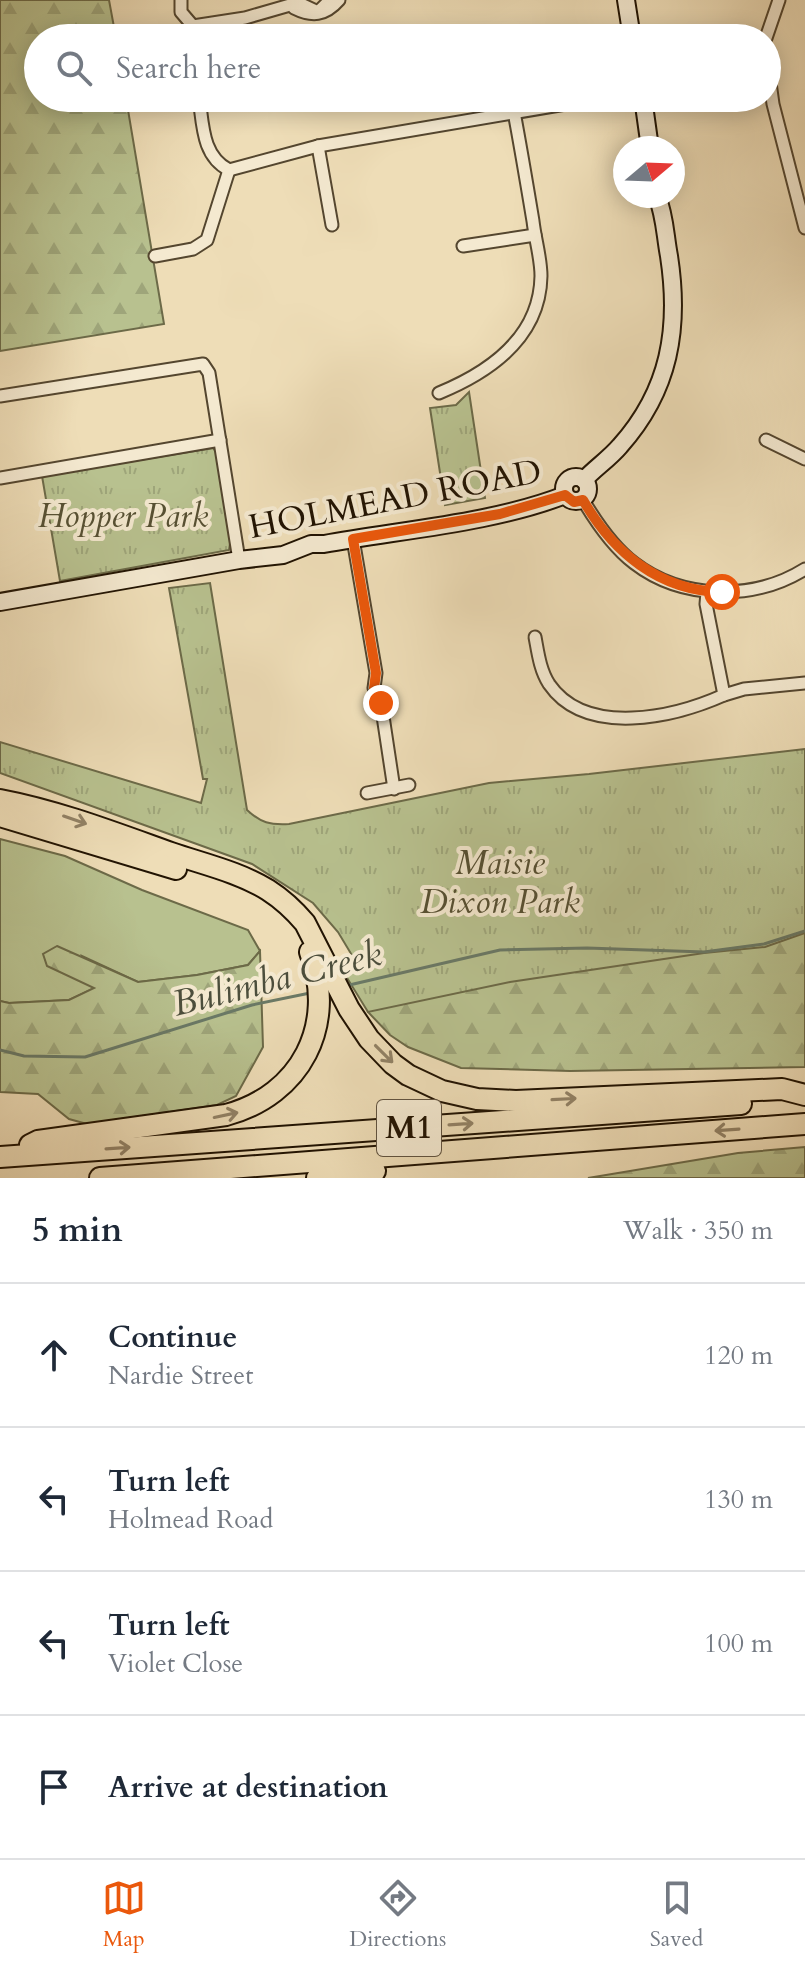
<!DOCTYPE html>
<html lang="en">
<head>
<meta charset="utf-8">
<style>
	body { margin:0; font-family:Cardo,serif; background:#f6f6f7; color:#1f2937 }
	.compass { position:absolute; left:613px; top:136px; width:72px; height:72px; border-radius:50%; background:#fff; box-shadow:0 4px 20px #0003; rotate:71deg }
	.stop { position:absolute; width:24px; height:24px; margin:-18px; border:6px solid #ea580c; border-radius:50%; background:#fff }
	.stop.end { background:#ea580c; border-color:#fff; box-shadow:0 2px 8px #0008 }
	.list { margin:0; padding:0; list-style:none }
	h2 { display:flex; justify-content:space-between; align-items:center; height:104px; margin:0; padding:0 32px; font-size:34px }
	h2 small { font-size:26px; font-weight:400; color:#747a83 }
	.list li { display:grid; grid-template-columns:52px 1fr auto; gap:24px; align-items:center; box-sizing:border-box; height:144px; padding:0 32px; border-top:2px solid #e0e1e3 }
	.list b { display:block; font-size:30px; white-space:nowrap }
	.list p { margin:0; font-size:26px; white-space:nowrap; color:#747a83 }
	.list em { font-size:26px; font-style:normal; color:#747a83 }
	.icon { flex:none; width:44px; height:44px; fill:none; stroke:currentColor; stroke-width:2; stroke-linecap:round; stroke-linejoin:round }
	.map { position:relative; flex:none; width:805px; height:1178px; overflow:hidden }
	.search { position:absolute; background:#fff; box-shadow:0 4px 20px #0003; left:24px; right:24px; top:24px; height:88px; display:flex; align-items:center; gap:20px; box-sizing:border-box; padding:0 28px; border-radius:44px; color:#747a83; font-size:30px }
	.sheet { height:680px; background:#fff }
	nav { display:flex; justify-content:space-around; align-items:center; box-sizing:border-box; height:112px; border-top:2px solid #e0e1e3; background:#fff; font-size:22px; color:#747a83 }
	nav a { display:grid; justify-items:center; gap:4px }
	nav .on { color:#ea580c }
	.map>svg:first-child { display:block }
</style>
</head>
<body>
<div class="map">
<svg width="805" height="1178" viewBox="0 0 805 1178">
	<defs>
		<pattern id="forest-firs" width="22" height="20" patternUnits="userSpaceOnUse" patternTransform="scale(2)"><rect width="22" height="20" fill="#b8c18f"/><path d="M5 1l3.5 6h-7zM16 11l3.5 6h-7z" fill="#9ea57a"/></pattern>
		<pattern id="park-tufts" width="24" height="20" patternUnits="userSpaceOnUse" patternTransform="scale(2)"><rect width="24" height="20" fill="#b8c18f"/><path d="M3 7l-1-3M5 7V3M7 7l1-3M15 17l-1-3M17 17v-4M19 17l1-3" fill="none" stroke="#9ea57a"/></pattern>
	</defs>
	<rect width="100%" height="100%" fill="#eeddb7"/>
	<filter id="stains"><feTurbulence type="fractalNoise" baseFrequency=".0025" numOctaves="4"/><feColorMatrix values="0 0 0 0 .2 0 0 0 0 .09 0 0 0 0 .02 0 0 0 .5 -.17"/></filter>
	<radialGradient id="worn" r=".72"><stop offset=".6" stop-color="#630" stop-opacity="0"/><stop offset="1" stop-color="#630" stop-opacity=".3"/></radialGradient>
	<path fill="#b8c18f" stroke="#6c6a48" stroke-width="2" d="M 0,839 L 65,856 L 142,890 L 248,930 L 260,951 L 248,965 L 197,975 L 138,982 L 82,956 L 95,988 L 69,1000 L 9,1003 L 0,1001 Z"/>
	<g fill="url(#forest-firs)" stroke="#6c6a48" stroke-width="2">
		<path d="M 0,0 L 109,0 L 116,38 L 38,38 L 38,98 L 126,98 L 164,324 L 0,351 Z"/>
		<path d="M 805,920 L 805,1067 L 570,1071 L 461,1068 L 408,1047 L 390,1035 L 368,1012 L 434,975 Z"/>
		<path d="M 57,946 L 138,982 L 197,975 L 248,965 L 260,951 L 263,1047 L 236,1096 L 217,1105 L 87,1124 L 69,1119 L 38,1094 L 0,1092 L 0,1001 L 9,1003 L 69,1000 L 94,988 L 47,966 L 43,954 Z"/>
		<path d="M 805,1147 L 805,1178 L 588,1178 L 738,1153 Z"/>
	</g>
	<g fill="url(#park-tufts)" stroke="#6c6a48" stroke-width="2">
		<path d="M 469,392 L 485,498 L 445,505 L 430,408 L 456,405 Z"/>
		<path d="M 213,448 L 216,452 L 231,538 L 229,550 L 60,581 L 42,476 Z"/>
		<path d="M 210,583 L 247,810 C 261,823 270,825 289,824 L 489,783 L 589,774 L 805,749 L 805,933 L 765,947 L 704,953 L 510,982 L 368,1012 L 344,973 L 356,962 L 338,932 L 313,903 L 252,864 L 0,773 L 0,742 L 201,803 L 207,779 L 203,779 L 169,588 Z"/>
	</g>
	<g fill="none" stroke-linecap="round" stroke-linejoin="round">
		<g stroke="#6a7966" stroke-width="3">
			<path d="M 345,986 L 500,950 L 587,948 L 704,952 L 764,944 L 805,931"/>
			<path d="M 0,1050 L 24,1056 L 85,1057 L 252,1005 L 310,993"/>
		</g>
		<defs>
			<g id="street">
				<path d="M 181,0 L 181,12 L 193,26 L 187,38"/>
				<path d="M 294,8 C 312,17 325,16 339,0"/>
				<path d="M 193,26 L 245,18 L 290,5 L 301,4 L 318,12 L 330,0"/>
				<path d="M 766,38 L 779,0"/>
				<path d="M 767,61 L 773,104 L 805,228"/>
				<path d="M 199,98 C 203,125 202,156 229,170 L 318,146 L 601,98"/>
				<path d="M 318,146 L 332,225"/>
				<path d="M 463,246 L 535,235"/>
				<path d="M 155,256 L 193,249 L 207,240 L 229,170"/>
				<path d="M 439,393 C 490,372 540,337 541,276 C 541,258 535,239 533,221 C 527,185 521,149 514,112"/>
				<path d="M 0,396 L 203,364 L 209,373 L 239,560"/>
				<path d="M 766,440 L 805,459"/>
				<path d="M 0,478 L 220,440"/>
				<path d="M 583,500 C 596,522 613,547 634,563 C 682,600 754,601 805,569"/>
				<path d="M 353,539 L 376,673 L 374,688 L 381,703 L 394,789"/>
				<path d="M 707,592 L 706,604 L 724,695 L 744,689 L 805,683"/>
				<path d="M 535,637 C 538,653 540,670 549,684 C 586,738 675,717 724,695"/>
				<path d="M 367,793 L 409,785"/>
			</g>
			<g id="secondary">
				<path d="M 626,0 L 632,38"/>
				<path d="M 643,98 L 650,148"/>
				<circle cx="576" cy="489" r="12"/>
				<path d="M 584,480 C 595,468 609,459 620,446 C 670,390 680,328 669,256 C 665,235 665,216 657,196"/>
				<path d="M 0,602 L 239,560 L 283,555 L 311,544 L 324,544 C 400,530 494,523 565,495"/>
			</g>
			<g id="highway">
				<path d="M 0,800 C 58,811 115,833 171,853 C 203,864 239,872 268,890 C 282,899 294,910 305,923 L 349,1009 L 369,1039 L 393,1064 L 408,1075 L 442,1091 L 477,1099 L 516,1101 L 782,1089 L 805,1095"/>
				<path d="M 0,816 L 176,869"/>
				<path d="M 30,1145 L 38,1141 L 226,1115 C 301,1095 337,1025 310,952"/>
				<path d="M 0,1157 L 741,1104"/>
				<path d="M 100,1178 L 805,1124"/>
				<path d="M 317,1178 L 375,1171"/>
			</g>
		</defs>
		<use href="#street" stroke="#54462f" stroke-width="15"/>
		<use href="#secondary" stroke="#211302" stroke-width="20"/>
		<use href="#highway" stroke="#211302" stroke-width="24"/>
		<use href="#street" stroke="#f4e9d0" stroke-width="11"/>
		<use href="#secondary" stroke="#f4e9d0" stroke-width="16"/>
		<use href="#highway" stroke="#eeddb7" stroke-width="20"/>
	</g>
	<defs><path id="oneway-shaft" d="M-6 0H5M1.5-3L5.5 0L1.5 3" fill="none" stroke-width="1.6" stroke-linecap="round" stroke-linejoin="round" transform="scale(2)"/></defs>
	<g stroke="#928266">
		<use href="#oneway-shaft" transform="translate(75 820) rotate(19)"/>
		<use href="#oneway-shaft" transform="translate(384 1054) rotate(45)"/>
		<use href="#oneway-shaft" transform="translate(564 1099) rotate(-3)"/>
		<use href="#oneway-shaft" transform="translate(226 1115) rotate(-12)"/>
		<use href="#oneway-shaft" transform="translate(461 1124) rotate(-4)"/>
		<use href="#oneway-shaft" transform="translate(727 1130) rotate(176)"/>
		<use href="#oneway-shaft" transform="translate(118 1148) rotate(-4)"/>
	</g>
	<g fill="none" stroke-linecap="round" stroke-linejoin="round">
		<path stroke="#ea580c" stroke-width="10" d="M 381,703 L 374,688 L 376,673 L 353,539 L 500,514 L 565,495 L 574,502 L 583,500 C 613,552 659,591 722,592"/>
	</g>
	<g text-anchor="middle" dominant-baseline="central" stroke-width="8" stroke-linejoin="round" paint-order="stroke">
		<rect fill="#f4e9d0" stroke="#605340" stroke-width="2" x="377" y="1100" width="64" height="56" rx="6"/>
		<g font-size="32" font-weight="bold" fill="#211302">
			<text x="409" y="1128">M1</text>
		</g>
		<g font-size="34" fill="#211302" stroke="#f4e9d0">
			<text transform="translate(395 499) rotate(-11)">HOLMEAD ROAD</text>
		</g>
		<g font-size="34" font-style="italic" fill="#565033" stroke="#f4e9d0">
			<text x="123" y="516">Hopper Park</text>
			<text x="500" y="863">Maisie<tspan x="500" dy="39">Dixon Park</tspan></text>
		</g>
		<g font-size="36" font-style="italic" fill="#4c4e3c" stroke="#f4e9d0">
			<text transform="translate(277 979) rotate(-14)">Bulimba Creek</text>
		</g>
	</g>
	<rect width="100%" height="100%" filter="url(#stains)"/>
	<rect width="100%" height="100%" fill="url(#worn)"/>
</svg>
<svg class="compass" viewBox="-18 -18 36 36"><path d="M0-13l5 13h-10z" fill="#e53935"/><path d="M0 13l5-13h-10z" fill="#747a83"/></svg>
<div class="stop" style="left:722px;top:592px"></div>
<div class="stop end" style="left:381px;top:703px"></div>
<div class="search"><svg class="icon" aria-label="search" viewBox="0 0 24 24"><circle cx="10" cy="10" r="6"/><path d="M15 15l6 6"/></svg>Search here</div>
</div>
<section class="sheet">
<h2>5 min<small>Walk · 350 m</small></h2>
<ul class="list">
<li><svg class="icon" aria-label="ahead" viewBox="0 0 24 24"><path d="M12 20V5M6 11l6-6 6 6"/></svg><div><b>Continue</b><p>Nardie Street</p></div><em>120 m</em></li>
<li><svg class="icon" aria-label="left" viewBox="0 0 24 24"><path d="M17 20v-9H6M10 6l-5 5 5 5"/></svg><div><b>Turn left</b><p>Holmead Road</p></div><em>130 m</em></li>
<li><svg class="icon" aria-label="left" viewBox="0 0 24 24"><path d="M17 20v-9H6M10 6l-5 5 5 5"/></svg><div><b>Turn left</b><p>Violet Close</p></div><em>100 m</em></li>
<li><svg class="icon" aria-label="arrive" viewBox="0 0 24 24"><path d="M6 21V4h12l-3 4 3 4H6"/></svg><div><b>Arrive at destination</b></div></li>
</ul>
</section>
<nav>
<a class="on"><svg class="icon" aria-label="map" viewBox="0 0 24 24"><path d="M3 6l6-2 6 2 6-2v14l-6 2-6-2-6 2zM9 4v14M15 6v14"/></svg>Map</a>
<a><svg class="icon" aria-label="directions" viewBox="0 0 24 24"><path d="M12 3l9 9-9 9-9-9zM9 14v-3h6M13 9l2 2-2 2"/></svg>Directions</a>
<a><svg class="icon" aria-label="saved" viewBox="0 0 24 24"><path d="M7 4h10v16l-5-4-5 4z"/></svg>Saved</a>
</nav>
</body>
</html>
